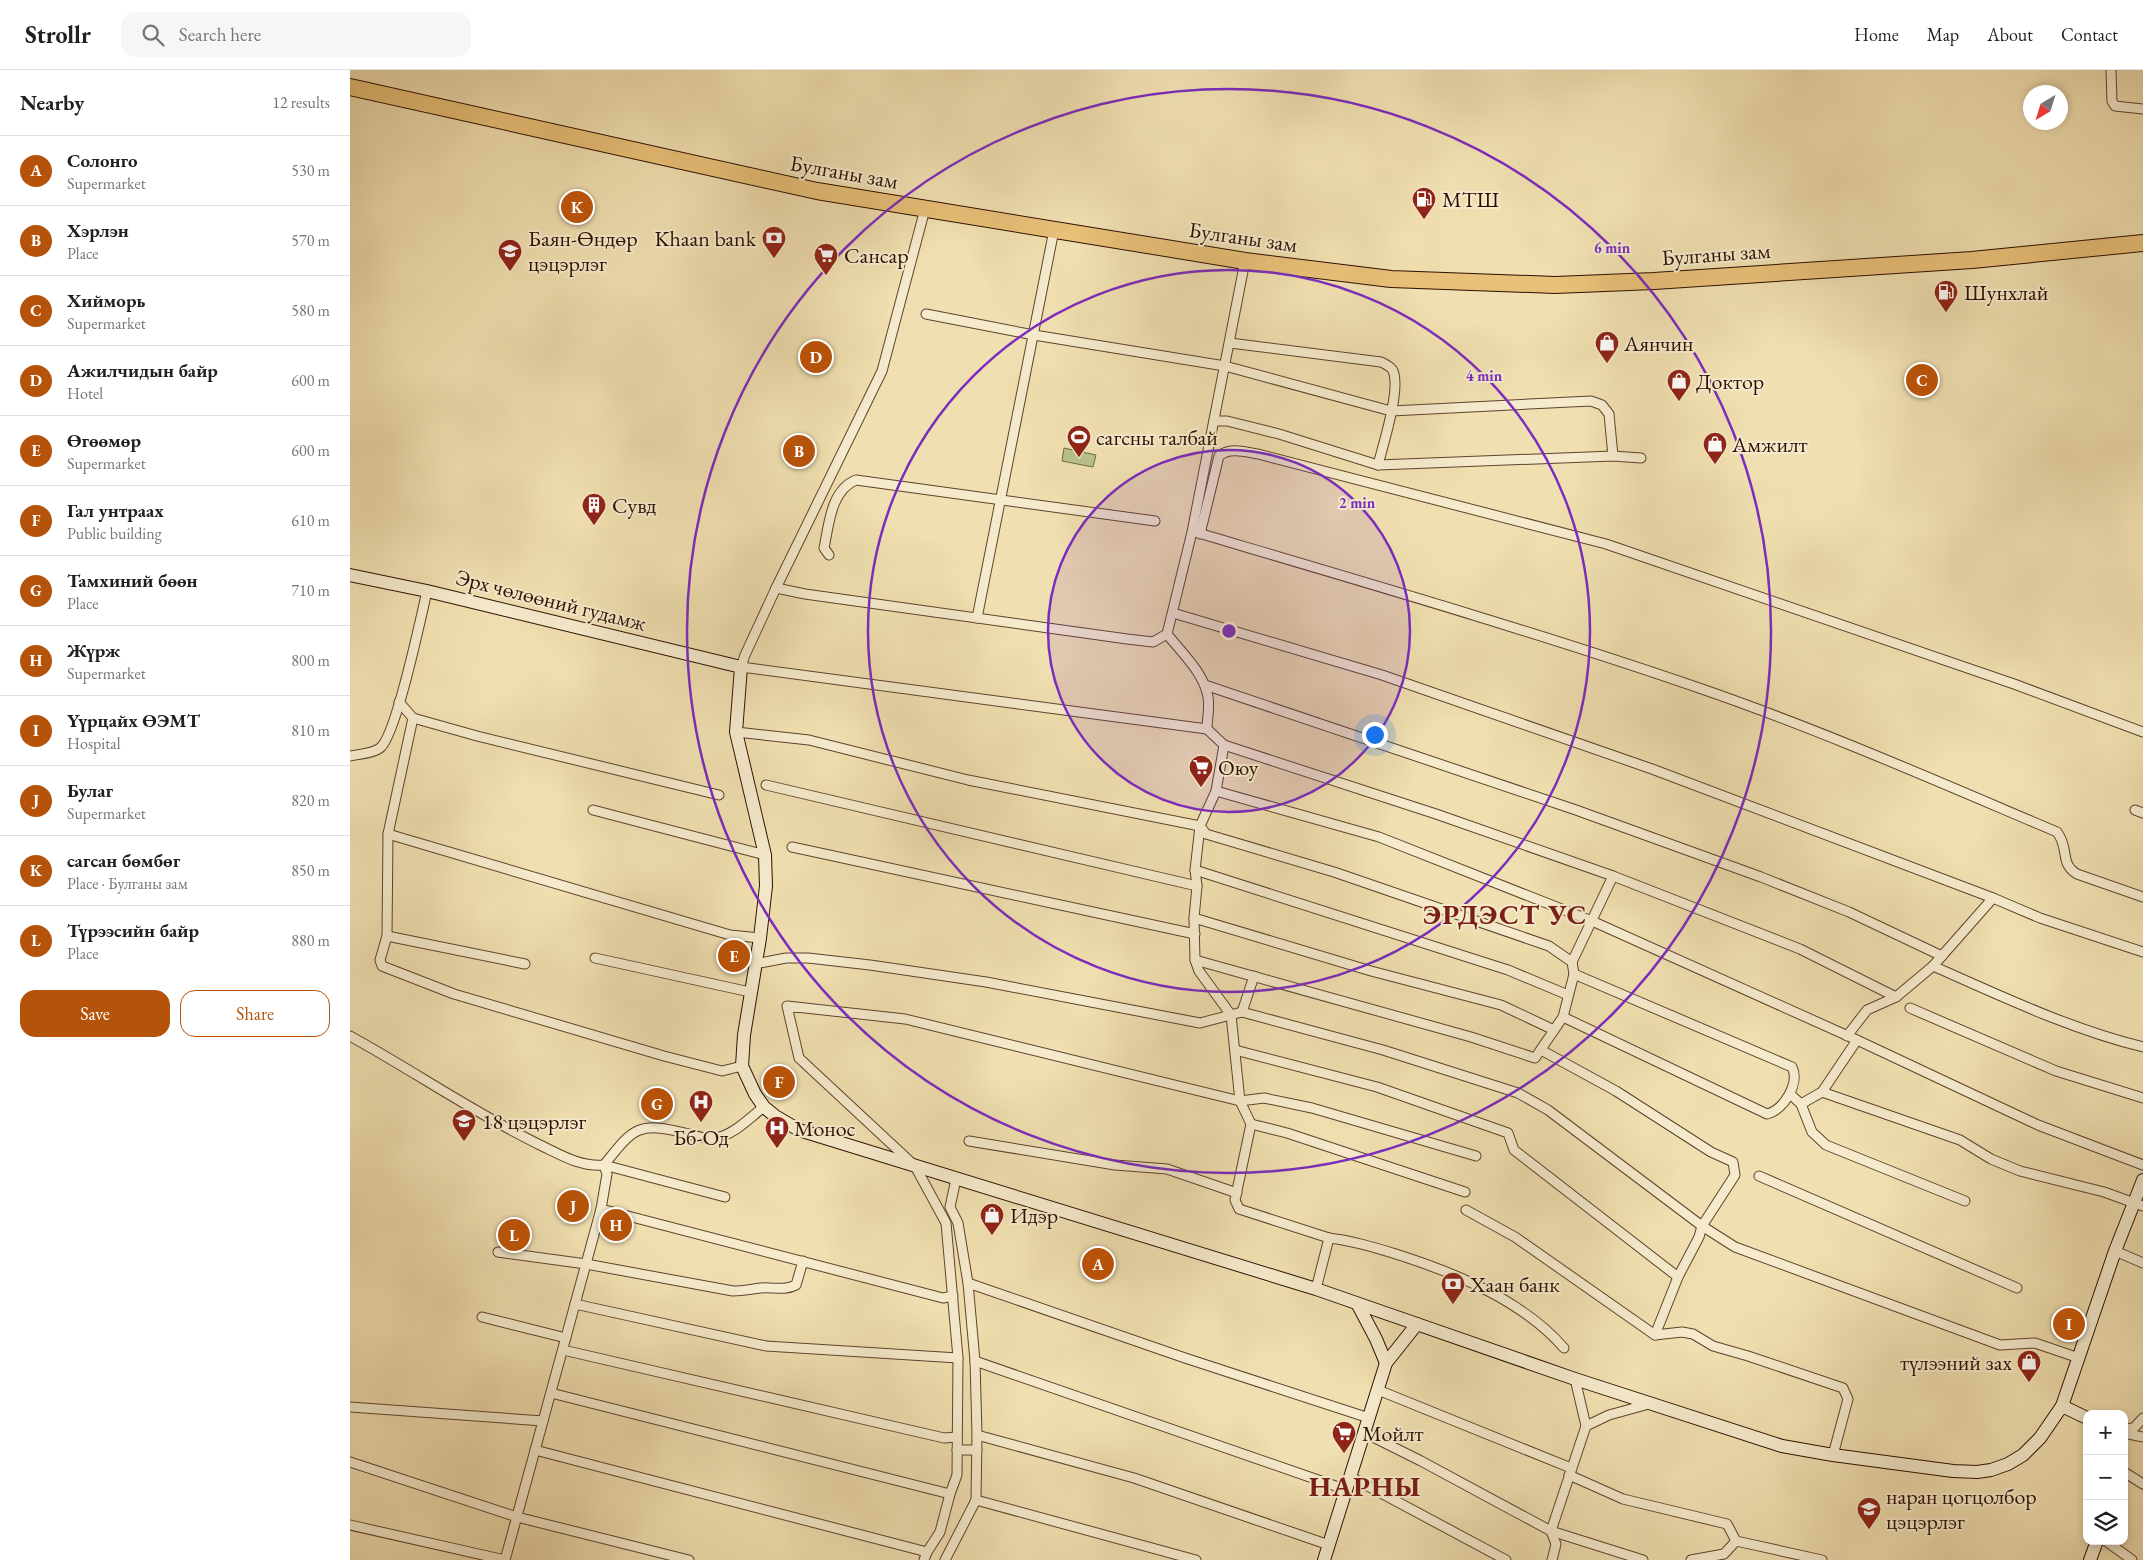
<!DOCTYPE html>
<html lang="en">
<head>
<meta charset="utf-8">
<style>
	body { margin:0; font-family:"EB Garamond",serif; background:#f6f6f6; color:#202124 }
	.controls { position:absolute; right:15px; bottom:15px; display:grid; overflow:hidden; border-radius:10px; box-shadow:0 2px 8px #0003 }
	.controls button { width:45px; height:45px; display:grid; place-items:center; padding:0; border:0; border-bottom:1px solid #e0e0e0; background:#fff; color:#202124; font:25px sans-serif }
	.compass { position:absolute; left:1673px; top:15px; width:45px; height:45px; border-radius:50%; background:#fff; box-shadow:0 2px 8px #0003; rotate:218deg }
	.you { position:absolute; left:1024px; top:664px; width:18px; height:18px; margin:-12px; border:4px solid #fff; border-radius:50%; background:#1a73e8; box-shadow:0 0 0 8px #1a73e833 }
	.badge { display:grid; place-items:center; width:32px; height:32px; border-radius:50%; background:#b45309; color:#fff; font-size:16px; font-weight:700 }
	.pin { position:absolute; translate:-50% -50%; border:2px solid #fff; box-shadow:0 1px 5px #0006 }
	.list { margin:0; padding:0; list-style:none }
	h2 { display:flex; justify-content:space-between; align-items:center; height:65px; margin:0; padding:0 20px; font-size:21px }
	h2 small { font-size:16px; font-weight:400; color:#757577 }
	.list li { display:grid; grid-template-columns:32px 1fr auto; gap:15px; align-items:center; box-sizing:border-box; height:70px; padding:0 20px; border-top:1px solid #e0e0e0 }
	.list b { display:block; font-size:19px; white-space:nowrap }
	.list p { margin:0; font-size:16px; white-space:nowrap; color:#757577 }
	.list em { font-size:16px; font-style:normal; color:#757577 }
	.actions { display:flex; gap:10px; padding:15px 20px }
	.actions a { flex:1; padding:11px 0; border:1px solid #b45309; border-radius:15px; text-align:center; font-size:18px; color:#b45309 }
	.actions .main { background:#b45309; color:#fff }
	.icon { flex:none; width:28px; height:28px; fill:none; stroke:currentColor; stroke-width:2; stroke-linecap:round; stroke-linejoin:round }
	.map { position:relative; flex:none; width:1793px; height:1490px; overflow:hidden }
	header { display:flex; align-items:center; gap:30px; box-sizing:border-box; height:70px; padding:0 25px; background:#fff; border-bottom:1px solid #e0e0e0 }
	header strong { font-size:24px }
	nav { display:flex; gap:28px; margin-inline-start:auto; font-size:18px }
	.search { width:350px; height:45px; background:#f6f6f6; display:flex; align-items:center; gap:12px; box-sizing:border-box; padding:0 18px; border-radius:15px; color:#757577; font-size:19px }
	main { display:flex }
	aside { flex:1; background:#fff }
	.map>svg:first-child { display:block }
</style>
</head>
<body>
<header>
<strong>Strollr</strong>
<div class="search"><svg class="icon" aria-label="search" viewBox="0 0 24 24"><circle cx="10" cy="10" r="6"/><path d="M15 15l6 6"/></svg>Search here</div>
<nav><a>Home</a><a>Map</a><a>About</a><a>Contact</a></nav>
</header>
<main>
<aside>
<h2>Nearby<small>12 results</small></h2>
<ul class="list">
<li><span class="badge">A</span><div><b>Солонго</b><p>Supermarket</p></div><em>530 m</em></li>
<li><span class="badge">B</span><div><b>Хэрлэн</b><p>Place</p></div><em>570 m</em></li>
<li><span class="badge">C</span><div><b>Хийморь</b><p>Supermarket</p></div><em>580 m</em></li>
<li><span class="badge">D</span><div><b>Ажилчидын байр</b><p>Hotel</p></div><em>600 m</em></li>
<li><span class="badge">E</span><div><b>Өгөөмөр</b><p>Supermarket</p></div><em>600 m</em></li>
<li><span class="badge">F</span><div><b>Гал унтраах</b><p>Public building</p></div><em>610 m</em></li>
<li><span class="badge">G</span><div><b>Тамхиний бөөн</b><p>Place</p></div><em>710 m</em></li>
<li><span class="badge">H</span><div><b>Жүрж</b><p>Supermarket</p></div><em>800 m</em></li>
<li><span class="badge">I</span><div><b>Үүрцайх ӨЭМТ</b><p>Hospital</p></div><em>810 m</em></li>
<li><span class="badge">J</span><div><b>Булаг</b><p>Supermarket</p></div><em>820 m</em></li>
<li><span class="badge">K</span><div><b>сагсан бөмбөг</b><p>Place · Булганы зам</p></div><em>850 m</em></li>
<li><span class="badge">L</span><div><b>Түрээсийн байр</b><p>Place</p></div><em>880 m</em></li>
</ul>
<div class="actions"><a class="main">Save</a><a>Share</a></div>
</aside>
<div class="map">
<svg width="1793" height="1490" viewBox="0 0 1793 1490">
	<rect width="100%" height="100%" fill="#f0dfb0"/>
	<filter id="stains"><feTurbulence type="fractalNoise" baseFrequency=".004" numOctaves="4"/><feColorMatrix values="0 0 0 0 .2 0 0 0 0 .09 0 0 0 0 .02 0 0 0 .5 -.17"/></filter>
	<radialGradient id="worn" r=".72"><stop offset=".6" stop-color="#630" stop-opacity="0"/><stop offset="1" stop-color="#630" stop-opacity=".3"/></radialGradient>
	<path fill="#b8c28c" stroke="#726846" d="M 714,378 L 746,385 L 743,397 L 712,391 Z"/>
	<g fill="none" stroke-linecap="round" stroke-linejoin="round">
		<defs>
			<g id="street">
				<path d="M 1761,0 L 1762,31 L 1765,36 L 1793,39"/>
				<path d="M 895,191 L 842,462 L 817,564 C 832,583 854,603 858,627 C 860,637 857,649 857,659 L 874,675 L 866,721 L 850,756 L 845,800 L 847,816 L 844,848 L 845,890 L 849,901 L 881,945 L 890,1031 L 901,1054 L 885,1130 L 889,1139 L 979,1168 L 966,1219"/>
				<path d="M 576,244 L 684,265 L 875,296 L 1041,341 L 1241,331 L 1252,335 L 1259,344 L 1263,386"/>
				<path d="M 880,273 L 1031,292 C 1035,294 1041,296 1043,301 C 1051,319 1033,375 1028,395 L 1263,386 L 1291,388"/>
				<path d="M 864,351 L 877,351 L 929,364 L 1028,395"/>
				<path d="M 845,462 C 1014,512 1183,561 1349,618 C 1471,660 1589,712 1707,762 C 1720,779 1709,793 1727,804 L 1793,827"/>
				<path d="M 850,464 L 869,386 C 880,377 895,382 908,384 L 1256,474 L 1664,614 L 1793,662"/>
				<path d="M 479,485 L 474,478 C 479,454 481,420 506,410 L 805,451"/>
				<path d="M 426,518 L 532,301 L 575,139"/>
				<path d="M 823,543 L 1032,605 L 1302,699 L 1643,828"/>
				<path d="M 627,548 L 704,160"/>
				<path d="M 817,564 L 803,572 L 777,569 L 455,524 L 426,518 L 395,585 L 391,597 L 857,659"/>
				<path d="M 855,615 L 1226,740 L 1411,807 L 1499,842 L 1592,886"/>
				<path d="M 49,632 L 63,648 L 127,666 L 369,725"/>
				<path d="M 63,648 L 38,764 L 37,866 L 30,890 L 32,896 L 104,924 L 314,986 L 372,1001 L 392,996"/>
				<path d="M 386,662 L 459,670 L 618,710 L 850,756 L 856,764 L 984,802 L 1199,876 L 1222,892 L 1224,904 L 1213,947 L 1185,988 L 1121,967 L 845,890"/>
				<path d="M 874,675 L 1086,744 L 1263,806 L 1450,879 L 1546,927"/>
				<path d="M 0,686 C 9,684 22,684 30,678 C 46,666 71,547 77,521"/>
				<path d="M 416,715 L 847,816"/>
				<path d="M 866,721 L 1029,767 L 1242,851 L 1507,970 L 1688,1055 L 1793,1095"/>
				<path d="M 243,740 L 415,785"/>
				<path d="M 1785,740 L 1793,743"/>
				<path d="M 38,764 L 380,865 L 410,868"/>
				<path d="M 442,777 L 845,864"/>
				<path d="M 845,800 L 1158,900 L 1218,925"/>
				<path d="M 844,848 L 1021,901 L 1151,935 L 1204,960"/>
				<path d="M 37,866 L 175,894"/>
				<path d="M 245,888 L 400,922"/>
				<path d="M 1222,892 L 1263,806"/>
				<path d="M 405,894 L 436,888 L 458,888 L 520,895 L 636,912 L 850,953 L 892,942 L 1033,980 L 1168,1023 L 1198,1040 L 1352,1156 L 1385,1177 L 1650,1275 L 1685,1273 L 1729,1288"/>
				<path d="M 1583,896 C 1651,926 1720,959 1793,977"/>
				<path d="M 1560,938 L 1706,1001 L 1793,1028"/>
				<path d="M 892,942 L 904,906"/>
				<path d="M 1213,947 L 1417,1044 C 1434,1040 1450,1013 1442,997 L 1224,904"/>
				<path d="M 0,966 C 64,1001 124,1043 190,1075 C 211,1085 230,1097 254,1095 C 283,1059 287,1051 335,1063 C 344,1065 355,1070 365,1068 C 383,1066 400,1047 414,1037"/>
				<path d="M 1497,966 L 1517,940 L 1546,927 L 1583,896 L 1643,828 L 1690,848 L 1793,882"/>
				<path d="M 885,980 L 1027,1017 L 1158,1063 L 1164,1080 L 1328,1207"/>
				<path d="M 1191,980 L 1266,1021 L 1361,1082 L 1383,1092 L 1385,1105 L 1352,1156 L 1349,1167 L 1328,1207 L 1305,1265"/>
				<path d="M 1472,1022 L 1610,1070 L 1641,1089 L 1670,1101 L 1754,1122 L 1793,1136"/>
				<path d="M 1440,1024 L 1451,1034 L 1472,1022 L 1507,970"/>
				<path d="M 1451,1034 L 1462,1062 L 1476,1075 L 1615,1131"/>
				<path d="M 901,1054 L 937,1063 L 1115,1122"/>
				<path d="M 619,1071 L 765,1095 L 817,1099 L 887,1123"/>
				<path d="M 254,1095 L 375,1127"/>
				<path d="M 1409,1106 L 1667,1218"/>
				<path d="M 251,1139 L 593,1228 L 603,1226"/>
				<path d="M 1116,1140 L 1165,1167 L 1305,1265 L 1332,1262 L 1343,1264 L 1363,1276 L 1398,1286 L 1493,1318 L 1498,1329 L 1483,1385"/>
				<path d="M 979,1168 C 1004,1171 1026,1178 1049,1185 C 1108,1204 1173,1231 1214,1278"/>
				<path d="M 1765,1181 L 1793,1193"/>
				<path d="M 148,1182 L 236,1194 L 383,1221 C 393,1221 401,1219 411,1218 C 424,1217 434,1221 446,1215 L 453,1191"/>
				<path d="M 618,1213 L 835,1288 L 1019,1348"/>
				<path d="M 225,1234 L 416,1276 L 608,1288"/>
				<path d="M 132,1247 L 216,1268"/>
				<path d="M 213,1280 L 594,1368 L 607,1367"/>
				<path d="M 625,1291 L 997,1420"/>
				<path d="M 1028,1320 L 1221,1398"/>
				<path d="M 201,1323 L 600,1424"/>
				<path d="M 0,1337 L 193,1351"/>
				<path d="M 1236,1356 L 1259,1345 L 1299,1334"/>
				<path d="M 1774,1360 L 1785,1357 L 1793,1348"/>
				<path d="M 1015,1363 L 1071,1391 L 1201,1461 L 1293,1490"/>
				<path d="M 1774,1363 L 1793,1367"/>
				<path d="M 627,1365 L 784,1408 L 979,1475"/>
				<path d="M 185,1380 L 577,1482"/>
				<path d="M 607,1380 L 627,1380"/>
				<path d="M 0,1392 L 167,1447 L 339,1490"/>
				<path d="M 1774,1402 L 1793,1414"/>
				<path d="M 1219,1405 L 1273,1429 L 1377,1454 L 1386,1471"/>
				<path d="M 1001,1407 L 1156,1490"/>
				<path d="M 626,1430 L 846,1490"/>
				<path d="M 0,1455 L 155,1490"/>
				<path d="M 1386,1471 L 1472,1490"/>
				<path d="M 1756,1471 L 1782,1490"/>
				<path d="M 155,1490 L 251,1139 L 257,1104 L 254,1095"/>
				<path d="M 574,1490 L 577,1482 L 590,1462 L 600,1424 L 607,1405 L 608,1288 L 596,1153 L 565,1096 L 449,988 L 437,936 L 555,949 L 890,1031 L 914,1028 L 962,1038 L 1126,1086"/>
				<path d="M 595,1490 L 626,1430 L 627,1365 L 625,1291 L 618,1213 L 608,1153 L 600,1137 L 606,1109"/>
				<path d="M 1202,1490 L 1206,1474 L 1201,1461 L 1236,1356 L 1225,1309"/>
				<path d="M 1341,1490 L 1374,1484 L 1386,1471"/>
			</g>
			<g id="secondary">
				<path d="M 0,505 L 77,521 L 391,597 L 386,662 L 415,785 L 416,816 L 410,868 L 394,965 L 392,996 L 405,1024 L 414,1037 L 425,1046 L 449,1060 L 966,1219 L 1225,1309 L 1432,1376 L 1483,1385 L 1603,1401 L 1627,1402 L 1641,1400 L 1658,1394 L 1673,1385 L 1690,1368 L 1712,1336 L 1765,1181 L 1793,1110"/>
				<path d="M 1008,1235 L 1026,1269 L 1036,1293"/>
				<path d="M 1712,1336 L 1737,1348"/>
				<path d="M 974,1490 L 1036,1293 L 1067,1254"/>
				<path d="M 1740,1490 L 1747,1471"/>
			</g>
			<path id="highway" d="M 0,17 L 467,121 L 895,191 L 1041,209 L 1205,215 L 1304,211 L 1622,190 L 1793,173"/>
		</defs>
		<use href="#street" stroke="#5e432c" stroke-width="11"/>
		<use href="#secondary" stroke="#2d0f00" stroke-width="14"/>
		<use href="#highway" stroke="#2d0f00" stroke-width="18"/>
		<use href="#street" stroke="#f5eacc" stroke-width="9"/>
		<use href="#secondary" stroke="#f5eacc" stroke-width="12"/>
		<use href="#highway" stroke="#e8c078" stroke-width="16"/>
	</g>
	<circle cx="879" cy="561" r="181" fill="#7b2cbf" fill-opacity=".12"/>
	<g fill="none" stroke="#7b2cbf" stroke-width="2.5">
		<circle cx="879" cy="561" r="181"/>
		<circle cx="879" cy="561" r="361"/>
		<circle cx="879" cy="561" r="542"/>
	</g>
	<defs>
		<symbol id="fuel-pin" viewBox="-11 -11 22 30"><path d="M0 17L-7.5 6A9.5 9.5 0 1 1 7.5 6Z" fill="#8f2418" stroke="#f5eacc"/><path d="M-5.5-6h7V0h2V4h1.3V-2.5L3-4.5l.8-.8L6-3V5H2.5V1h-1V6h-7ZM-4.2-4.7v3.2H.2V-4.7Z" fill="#fff"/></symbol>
		<symbol id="bank-pin" viewBox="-11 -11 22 30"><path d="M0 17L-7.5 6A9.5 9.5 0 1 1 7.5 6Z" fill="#8f2418" stroke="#f5eacc"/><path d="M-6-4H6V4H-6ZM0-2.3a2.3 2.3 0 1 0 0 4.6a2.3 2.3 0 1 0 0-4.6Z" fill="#fff"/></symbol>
		<symbol id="school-pin" viewBox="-11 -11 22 30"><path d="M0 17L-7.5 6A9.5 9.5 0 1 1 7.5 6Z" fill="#8f2418" stroke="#f5eacc"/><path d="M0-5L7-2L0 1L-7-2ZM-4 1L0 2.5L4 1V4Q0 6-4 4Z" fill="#fff"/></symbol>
		<symbol id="supermarket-pin" viewBox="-11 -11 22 30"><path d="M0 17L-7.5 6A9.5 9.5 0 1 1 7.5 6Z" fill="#8f2418" stroke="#f5eacc"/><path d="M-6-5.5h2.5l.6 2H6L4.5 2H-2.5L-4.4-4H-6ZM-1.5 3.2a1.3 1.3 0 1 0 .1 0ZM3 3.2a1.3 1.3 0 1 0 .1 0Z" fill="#fff"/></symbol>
		<symbol id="shop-pin" viewBox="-11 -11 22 30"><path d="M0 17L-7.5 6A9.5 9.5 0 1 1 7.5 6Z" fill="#8f2418" stroke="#f5eacc"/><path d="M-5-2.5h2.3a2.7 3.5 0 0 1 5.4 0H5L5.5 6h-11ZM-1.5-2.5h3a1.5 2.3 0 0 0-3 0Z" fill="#fff"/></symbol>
		<symbol id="stadium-pin" viewBox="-11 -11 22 30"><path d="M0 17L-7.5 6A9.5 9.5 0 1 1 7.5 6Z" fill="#8f2418" stroke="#f5eacc"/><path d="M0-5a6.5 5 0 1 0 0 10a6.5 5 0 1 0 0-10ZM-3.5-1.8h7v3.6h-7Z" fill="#fff"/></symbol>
		<symbol id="building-pin" viewBox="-11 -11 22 30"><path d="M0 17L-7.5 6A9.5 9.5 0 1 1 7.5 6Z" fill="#8f2418" stroke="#f5eacc"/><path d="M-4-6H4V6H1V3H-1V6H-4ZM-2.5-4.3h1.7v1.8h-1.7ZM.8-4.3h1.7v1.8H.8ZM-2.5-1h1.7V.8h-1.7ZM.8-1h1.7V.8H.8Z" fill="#fff"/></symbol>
		<symbol id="hospital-pin" viewBox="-11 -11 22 30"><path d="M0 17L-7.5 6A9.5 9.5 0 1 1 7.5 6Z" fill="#8f2418" stroke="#f5eacc"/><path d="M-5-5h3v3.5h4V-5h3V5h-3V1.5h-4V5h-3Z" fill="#fff"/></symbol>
	</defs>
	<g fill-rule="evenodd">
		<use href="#fuel-pin" x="1060" y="115" width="28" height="38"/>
		<use href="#bank-pin" x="410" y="154" width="28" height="38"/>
		<use href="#school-pin" x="146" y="167" width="28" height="38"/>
		<use href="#supermarket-pin" x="462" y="171" width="28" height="38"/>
		<use href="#fuel-pin" x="1582" y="208" width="28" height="38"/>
		<use href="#shop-pin" x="1243" y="259" width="28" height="38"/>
		<use href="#shop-pin" x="1315" y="297" width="28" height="38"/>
		<use href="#stadium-pin" x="715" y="353" width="28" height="38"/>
		<use href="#shop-pin" x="1351" y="360" width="28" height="38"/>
		<use href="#building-pin" x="230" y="421" width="28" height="38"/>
		<use href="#supermarket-pin" x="837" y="683" width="28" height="38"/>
		<use href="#hospital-pin" x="337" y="1018" width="28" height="38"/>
		<use href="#school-pin" x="100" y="1037" width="28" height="38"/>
		<use href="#hospital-pin" x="413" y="1044" width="28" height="38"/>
		<use href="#shop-pin" x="628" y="1131" width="28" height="38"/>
		<use href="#bank-pin" x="1089" y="1200" width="28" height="38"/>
		<use href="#shop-pin" x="1665" y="1278" width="28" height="38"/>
		<use href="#supermarket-pin" x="980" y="1349" width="28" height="38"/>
		<use href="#school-pin" x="1505" y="1425" width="28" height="38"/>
	</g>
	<g text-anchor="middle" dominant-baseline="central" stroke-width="4" stroke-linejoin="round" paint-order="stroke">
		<g font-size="22" fill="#2d0f00" stroke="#f5eacc">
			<text transform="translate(494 102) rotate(10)">Булганы зам</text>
			<text transform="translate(893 167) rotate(8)">Булганы зам</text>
			<text transform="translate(1366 184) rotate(-4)">Булганы зам</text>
			<text transform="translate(201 530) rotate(14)">Эрх чөлөөний гудамж</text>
		</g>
		<g font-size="22" fill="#2d0f00" stroke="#f5eacc" text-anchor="start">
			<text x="1092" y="129">МТШ</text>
			<text x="178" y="168">Баян-Өндөр<tspan x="178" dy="25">цэцэрлэг</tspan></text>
			<text x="406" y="168" text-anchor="end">Khaan bank</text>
			<text x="494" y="185">Сансар</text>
			<text x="1614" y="222">Шунхлай</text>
			<text x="1274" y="273">Аянчин</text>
			<text x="1346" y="311">Доктор</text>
			<text x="746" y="367">сагсны талбай</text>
			<text x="1382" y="374">Амжилт</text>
			<text x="262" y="435">Сувд</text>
			<text x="868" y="697">Оюу</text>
			<text x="132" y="1051">18 цэцэрлэг</text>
			<text x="444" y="1058">Монос</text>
			<text x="351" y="1067" text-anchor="middle">Бб-Од</text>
			<text x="660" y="1145">Идэр</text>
			<text x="1120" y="1214">Хаан банк</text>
			<text x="1662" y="1292" text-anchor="end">түлээний зах</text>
			<text x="1012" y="1363">Мойлт</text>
			<text x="1536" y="1426">наран цогцолбор<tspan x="1536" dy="25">цэцэрлэг</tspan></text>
		</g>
		<g font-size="28" font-weight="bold" letter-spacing="1" fill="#7a1f14" stroke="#f5eacc">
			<text x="1155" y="844">ЭРДЭСТ УС</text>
			<text x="1015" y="1416">НАРНЫ</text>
		</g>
	</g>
	<circle cx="879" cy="561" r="8" fill="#7b2cbf" stroke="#f5eacc" stroke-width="2.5"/>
	<g font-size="15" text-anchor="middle" font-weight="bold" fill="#7b2cbf" stroke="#f5eacc" stroke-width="4" stroke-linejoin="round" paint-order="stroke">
		<text x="1262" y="183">6 min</text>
		<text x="1134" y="311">4 min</text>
		<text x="1007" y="438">2 min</text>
	</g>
	<rect width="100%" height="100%" filter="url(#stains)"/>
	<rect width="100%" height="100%" fill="url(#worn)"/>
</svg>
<div class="controls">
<button>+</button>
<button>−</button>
<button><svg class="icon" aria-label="layers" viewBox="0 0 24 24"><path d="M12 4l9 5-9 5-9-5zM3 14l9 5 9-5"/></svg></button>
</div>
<svg class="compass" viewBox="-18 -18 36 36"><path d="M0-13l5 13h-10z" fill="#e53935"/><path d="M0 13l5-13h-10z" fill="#757577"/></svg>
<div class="you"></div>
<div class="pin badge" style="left:748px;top:1194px">A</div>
<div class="pin badge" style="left:449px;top:381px">B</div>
<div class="pin badge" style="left:1572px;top:310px">C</div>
<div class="pin badge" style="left:466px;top:287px">D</div>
<div class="pin badge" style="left:384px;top:886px">E</div>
<div class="pin badge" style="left:429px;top:1012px">F</div>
<div class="pin badge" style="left:307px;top:1034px">G</div>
<div class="pin badge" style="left:266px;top:1155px">H</div>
<div class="pin badge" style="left:1719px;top:1254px">I</div>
<div class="pin badge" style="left:223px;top:1136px">J</div>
<div class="pin badge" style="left:227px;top:137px">K</div>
<div class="pin badge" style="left:164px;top:1165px">L</div>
</div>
</main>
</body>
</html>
